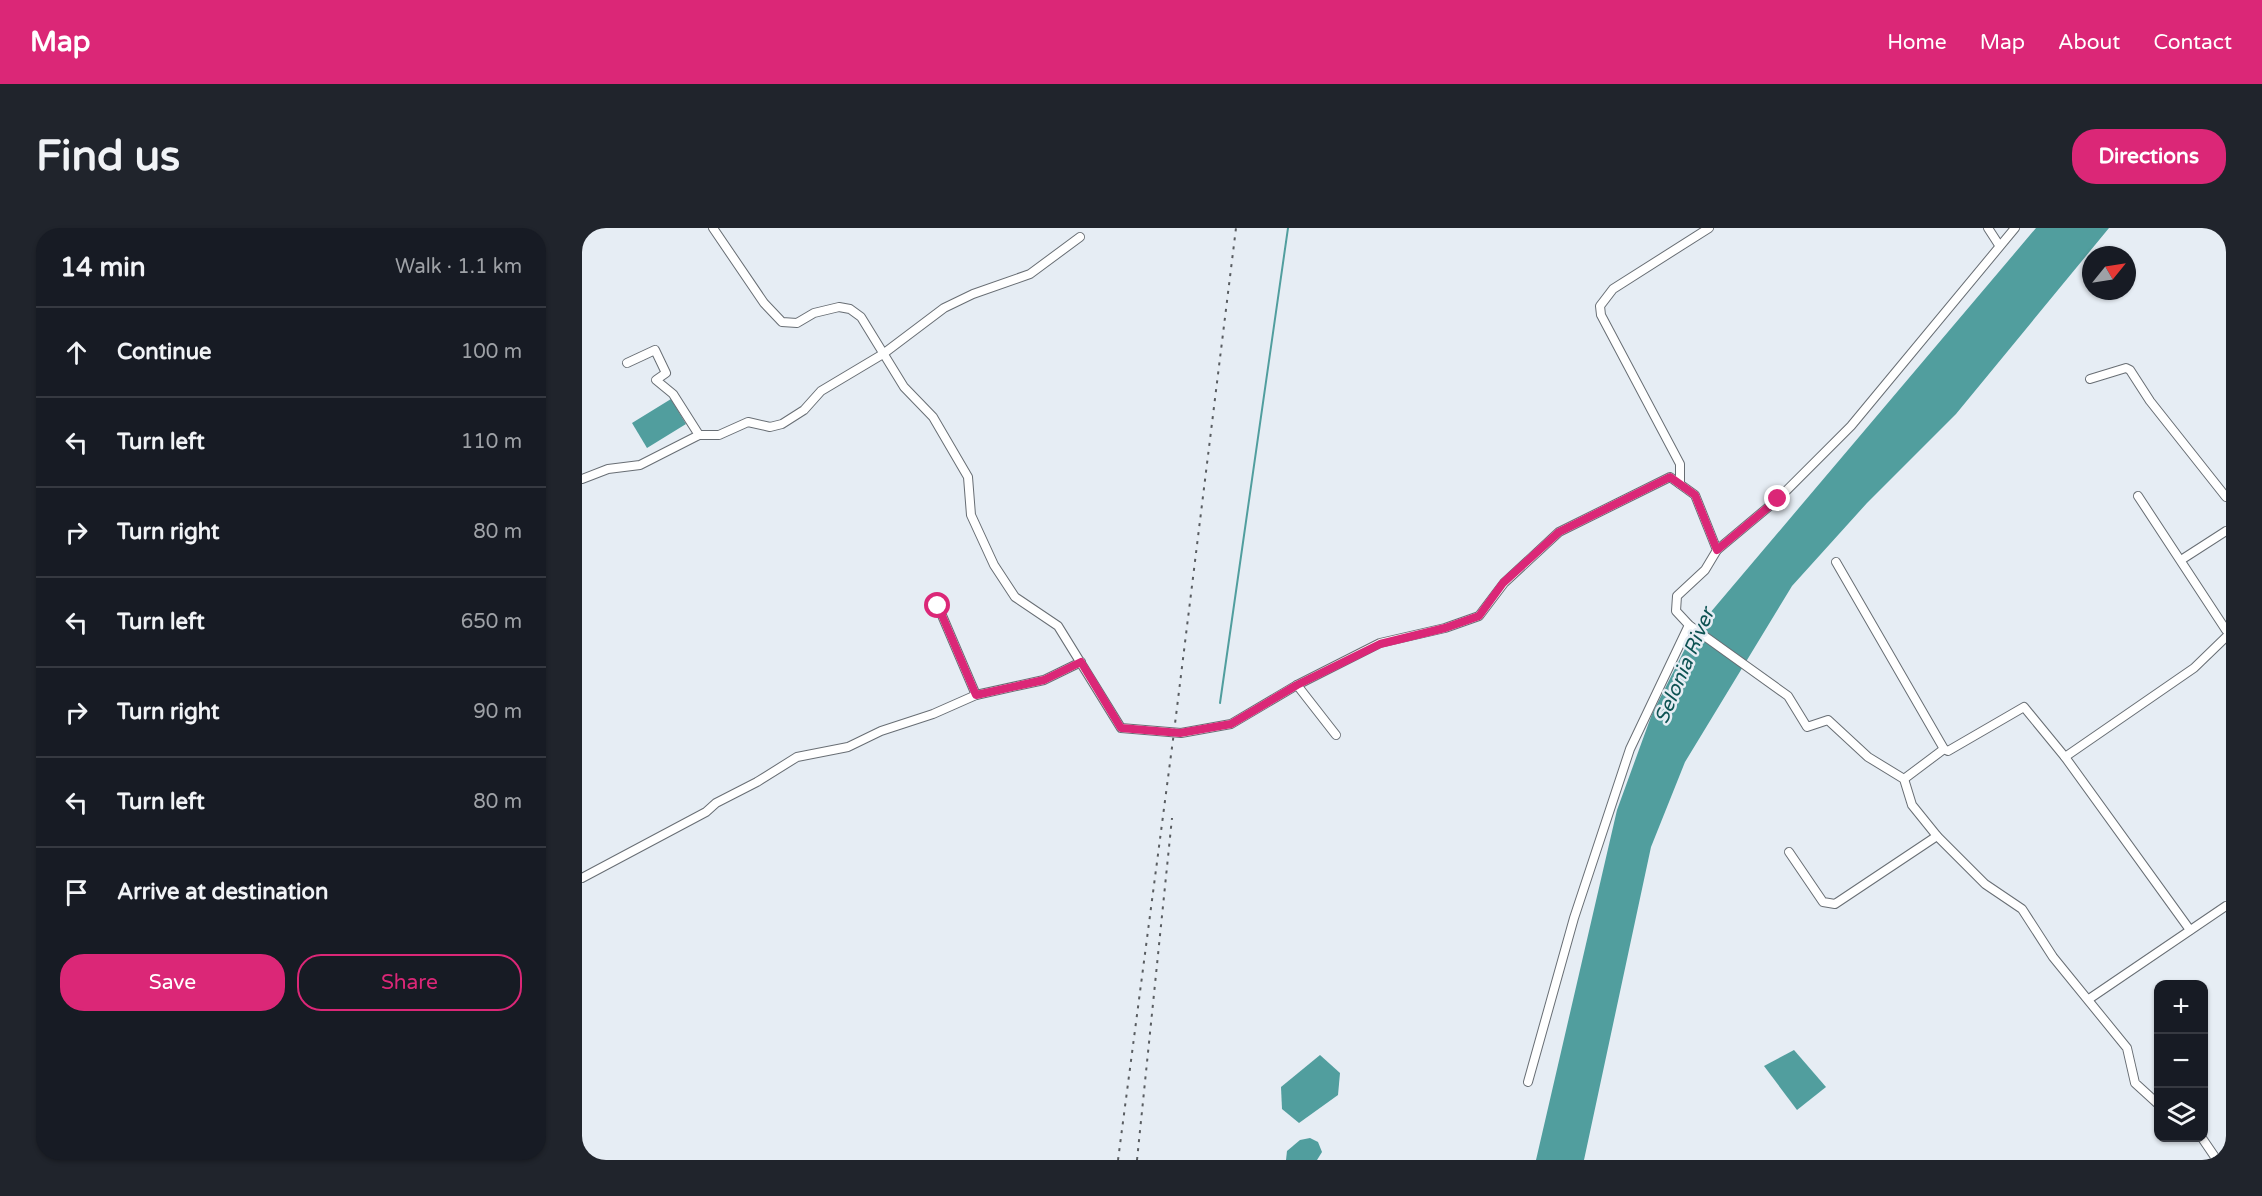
<!DOCTYPE html>
<html lang="en">
<head>
<meta charset="utf-8">
<style>
	body { margin:0; font-family:"Varela Round",sans-serif; background:#20242c; color:#f1f3f6 }
	.controls { position:absolute; right:18px; bottom:18px; display:grid; overflow:hidden; border-radius:12px; box-shadow:0 2px 4px #0004 }
	.controls button { width:54px; height:54px; display:grid; place-items:center; padding:0; border:0; border-bottom:2px solid #363941; background:#171b24; color:#f1f3f6; font:30px sans-serif }
	.compass { position:absolute; left:1500px; top:18px; width:54px; height:54px; border-radius:50%; background:#171b24; box-shadow:0 2px 4px #0004; rotate:60deg }
	.stop { position:absolute; width:18px; height:18px; margin:-14px; border:4px solid #db2777; border-radius:50%; background:#fff }
	.stop.end { background:#db2777; border-color:#fff; box-shadow:0 2px 6px #0008 }
	.list { margin:0; padding:0; list-style:none }
	h2 { display:flex; justify-content:space-between; align-items:center; height:78px; margin:0; padding:0 24px; font-size:26px }
	h2 small { font-size:20px; font-weight:400; color:#9ea1a6 }
	.list li { display:grid; grid-template-columns:39px 1fr auto; gap:18px; align-items:center; box-sizing:border-box; height:90px; padding:0 24px; border-top:2px solid #363941 }
	.list b { display:block; font-size:22px; white-space:nowrap }
	.list em { font-size:20px; font-style:normal; color:#9ea1a6 }
	.actions { display:flex; gap:12px; padding:18px 24px }
	.actions a { flex:1; padding:14px 0; border:2px solid #db2777; border-radius:24px; text-align:center; font-size:21px; color:#db2777 }
	.actions .main { background:#db2777; color:#fff }
	.icon { flex:none; width:33px; height:33px; fill:none; stroke:currentColor; stroke-width:2; stroke-linecap:round; stroke-linejoin:round }
	.map { position:relative; flex:none; width:1644px; height:932px; overflow:hidden; border-radius:24px }
	header { display:flex; align-items:center; gap:36px; box-sizing:border-box; height:84px; padding:0 30px; background:#db2777; color:#fff }
	header strong { font-size:28px }
	nav { display:flex; gap:33px; margin-inline-start:auto; font-size:21px }
	.intro { display:flex; align-items:center; justify-content:space-between; box-sizing:border-box; height:144px; padding:0 36px }
	h1 { margin:0; font-size:42px }
	.button { padding:15px 27px; border-radius:24px; background:#db2777; color:#fff; font-size:21px; font-weight:700 }
	main { display:flex; gap:36px; padding:0 36px }
	aside { flex:1; background:#171b24; border-radius:24px; box-shadow:0 2px 4px #0004 }
	.map>svg:first-child { display:block }
</style>
</head>
<body>
<header>
<strong>Map</strong>
<nav><a>Home</a><a>Map</a><a>About</a><a>Contact</a></nav>
</header>
<div class="intro"><h1>Find us</h1><a class="button">Directions</a></div>
<main>
<aside>
<h2>14 min<small>Walk · 1.1 km</small></h2>
<ul class="list">
<li><svg class="icon" aria-label="ahead" viewBox="0 0 24 24"><path d="M12 20V5M6 11l6-6 6 6"/></svg><div><b>Continue</b></div><em>100 m</em></li>
<li><svg class="icon" aria-label="left" viewBox="0 0 24 24"><path d="M17 20v-9H6M10 6l-5 5 5 5"/></svg><div><b>Turn left</b></div><em>110 m</em></li>
<li><svg class="icon" aria-label="right" viewBox="0 0 24 24"><path d="M7 20v-9h11M14 6l5 5-5 5"/></svg><div><b>Turn right</b></div><em>80 m</em></li>
<li><svg class="icon" aria-label="left" viewBox="0 0 24 24"><path d="M17 20v-9H6M10 6l-5 5 5 5"/></svg><div><b>Turn left</b></div><em>650 m</em></li>
<li><svg class="icon" aria-label="right" viewBox="0 0 24 24"><path d="M7 20v-9h11M14 6l5 5-5 5"/></svg><div><b>Turn right</b></div><em>90 m</em></li>
<li><svg class="icon" aria-label="left" viewBox="0 0 24 24"><path d="M17 20v-9H6M10 6l-5 5 5 5"/></svg><div><b>Turn left</b></div><em>80 m</em></li>
<li><svg class="icon" aria-label="arrive" viewBox="0 0 24 24"><path d="M6 21V4h12l-3 4 3 4H6"/></svg><div><b>Arrive at destination</b></div></li>
</ul>
<div class="actions"><a class="main">Save</a><a>Share</a></div>
</aside>
<div class="map">
<svg width="1644" height="932" viewBox="0 0 1644 932">
	<rect width="100%" height="100%" fill="#e6edf4"/>
	<g fill="#519e9e">
		<path d="M 1454,0 L 1527,0 L 1374,186 L 1285,275 L 1210,358 L 1103,534 L 1069,619 L 1002,932 L 954,932 L 1035,582 L 1070,486 L 1111,405 Z"/>
		<path d="M 89,171 L 104,196 L 65,220 L 50,195 Z"/>
		<path d="M 1212,822 L 1244,859 L 1215,882 L 1182,838 Z"/>
		<path d="M 738,827 L 758,845 L 756,867 L 717,895 L 700,881 L 699,859 Z"/>
		<path d="M 728,910 L 736,914 L 740,924 L 735,932 L 704,932 L 705,923 L 718,912 Z"/>
	</g>
	<g fill="none" stroke-linecap="round" stroke-linejoin="round">
		<path stroke="#519e9e" stroke-width="2" d="M 638,475 L 706,0"/>
		<defs>
			<g id="minor">
				<path d="M 131,0 L 182,75 L 200,94 L 215,95 L 232,85 L 257,79 L 268,81 L 279,89 L 322,159 L 351,189 L 386,249 L 389,287 L 412,337 L 433,369 L 476,398 L 539,500 L 599,505 L 649,496 L 715,457 L 798,415 L 863,400 L 897,388 L 922,355 L 977,304 L 1088,249 L 1113,267 L 1135,322 L 1123,342 L 1095,368 L 1094,383 L 1107,397 L 1206,468 L 1225,499 L 1246,492 L 1286,529 L 1322,551 L 1330,577 L 1355,608 L 1403,656 L 1440,681 L 1471,729 L 1545,820 L 1553,855 L 1576,876"/>
				<path d="M 1406,0 L 1417,17"/>
				<path d="M 45,135 L 73,122 L 84,145 L 74,152 L 91,166 L 117,207"/>
				<path d="M 1508,151 L 1544,140 L 1548,142 L 1568,173 L 1644,269"/>
				<path d="M 0,251 L 26,241 L 58,237 L 117,207 L 137,207 L 166,194 L 188,199 L 200,196 L 222,182 L 239,163 L 301,126 L 362,80 L 391,66 L 448,46 L 498,9"/>
				<path d="M 1098,256 L 1098,236 L 1019,87 L 1018,78 L 1031,61 L 1127,0"/>
				<path d="M 1556,268 L 1644,402"/>
				<path d="M 1135,322 L 1196,271 L 1269,198 L 1433,0"/>
				<path d="M 1599,332 L 1644,303"/>
				<path d="M 1254,334 L 1362,521 L 1366,523 L 1442,479 L 1483,529 L 1608,702"/>
				<path d="M 356,378 L 394,467"/>
				<path d="M 715,457 L 754,507"/>
				<path d="M 1483,529 L 1612,440 L 1644,409"/>
				<path d="M 1322,551 L 1362,521"/>
				<path d="M 1207,624 L 1241,674 L 1253,676 L 1355,608"/>
				<path d="M 0,650 L 124,584 L 134,575 L 175,554 L 215,529 L 266,519 L 299,503 L 351,486 L 394,467 L 462,452 L 499,434"/>
				<path d="M 1507,771 L 1644,678"/>
				<path d="M 946,854 L 992,690 L 1048,521 L 1107,397"/>
				<path d="M 1620,910 L 1635,932"/>
			</g>
		</defs>
		<use href="#minor" stroke="#686e74" stroke-width="10"/>
		<use href="#minor" stroke="#fff" stroke-width="8"/>
		<g stroke="#595d61" stroke-width="2" stroke-dasharray="3 6" stroke-linecap="butt">
			<path d="M 536,932 L 592,504 L 654,0"/>
			<path d="M 555,932 L 590,590"/>
		</g>
	</g>
	<g fill="none" stroke-linecap="round" stroke-linejoin="round">
		<path stroke="#db2777" stroke-width="8" d="M 356,378 L 394,467 L 462,452 L 499,434 L 539,500 L 598,505 L 649,496 L 715,457 L 798,416 L 863,400 L 897,388 L 921,355 L 977,304 L 1088,249 L 1113,267 L 1135,322 L 1196,271"/>
	</g>
	<g text-anchor="middle" dominant-baseline="central" stroke-width="5" stroke-linejoin="round" paint-order="stroke">
		<g font-size="20" font-style="italic" fill="#0e5353" stroke="#e6edf4">
			<text transform="translate(1103 438) rotate(-67)">Selonia River</text>
		</g>
	</g>
</svg>
<div class="controls">
<button>+</button>
<button>−</button>
<button><svg class="icon" aria-label="layers" viewBox="0 0 24 24"><path d="M12 4l9 5-9 5-9-5zM3 14l9 5 9-5"/></svg></button>
</div>
<svg class="compass" viewBox="-18 -18 36 36"><path d="M0-13l5 13h-10z" fill="#e53935"/><path d="M0 13l5-13h-10z" fill="#9ea1a6"/></svg>
<div class="stop" style="left:356px;top:378px"></div>
<div class="stop end" style="left:1196px;top:271px"></div>
</div>
</main>
</body>
</html>
